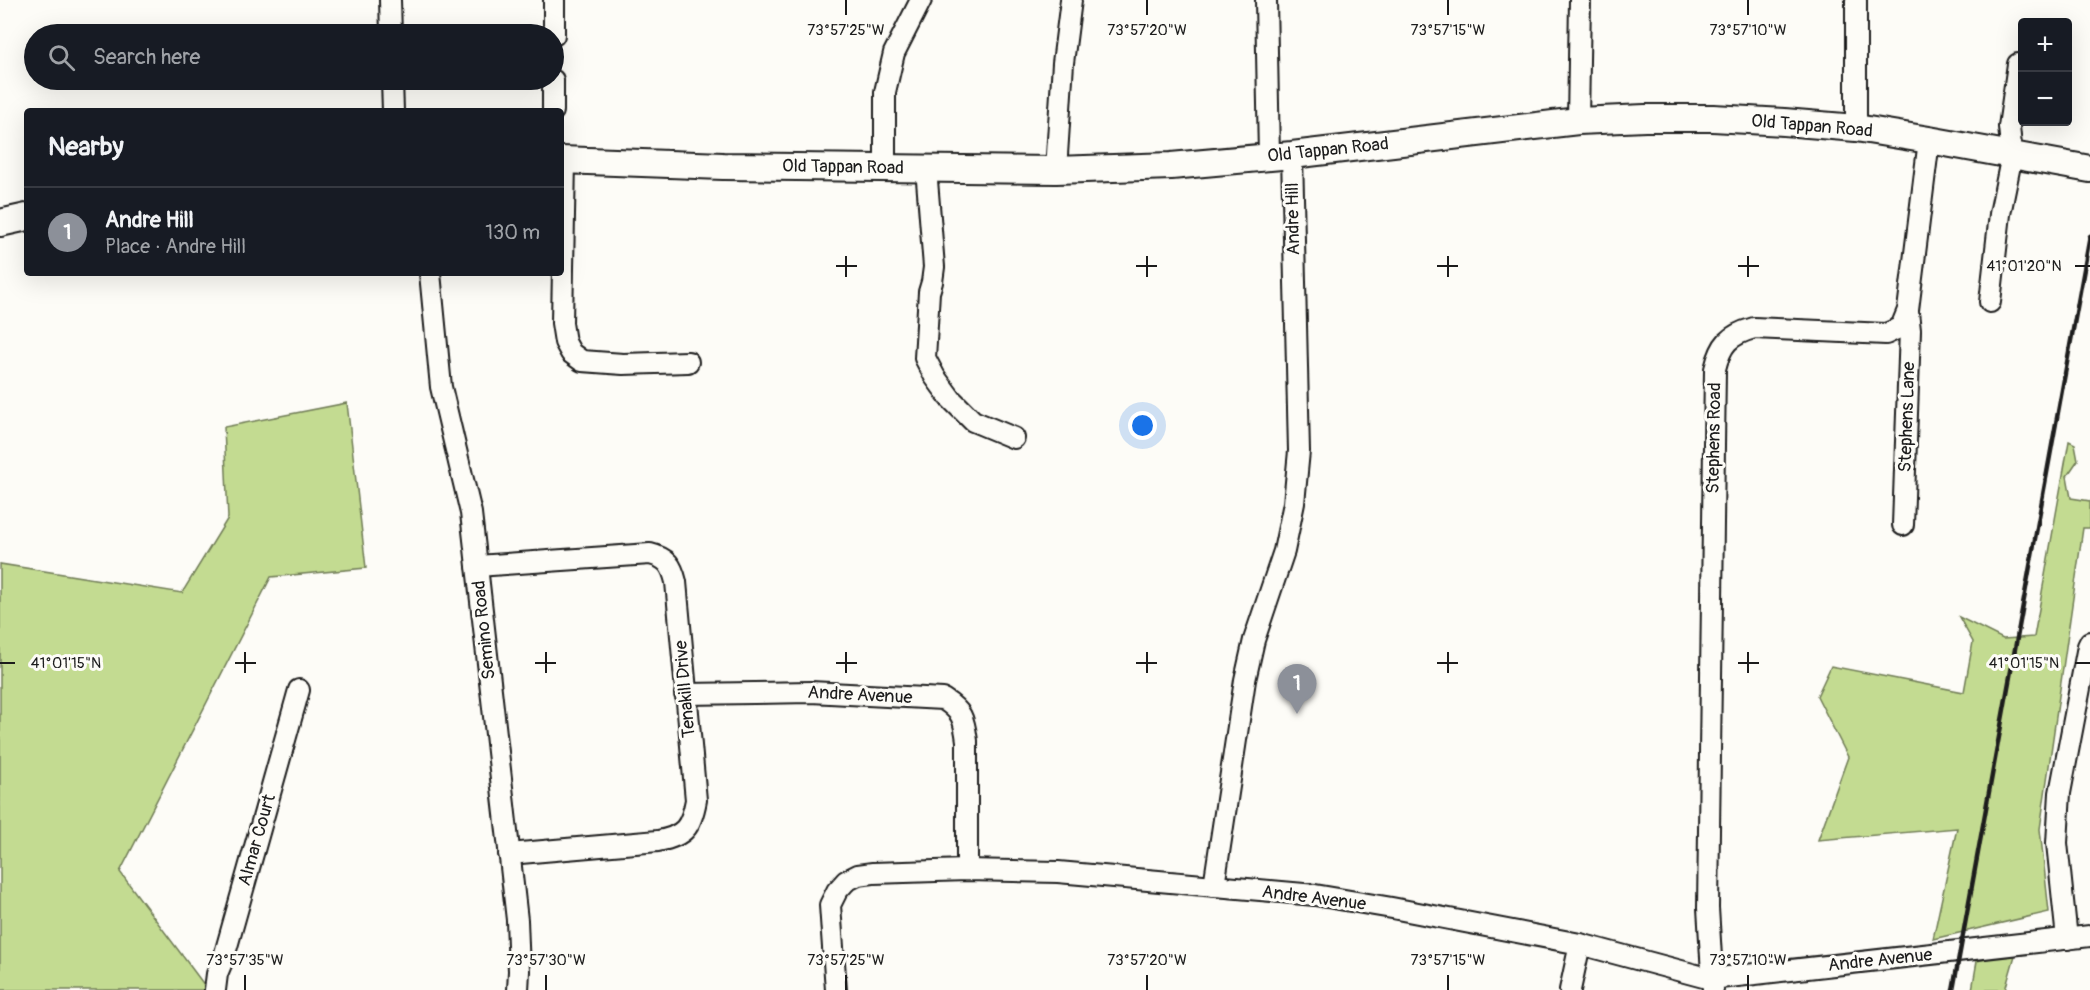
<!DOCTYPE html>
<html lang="en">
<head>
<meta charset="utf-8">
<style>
	body { margin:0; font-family:Pangolin,sans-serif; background:#20242c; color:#f1f3f6 }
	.controls { position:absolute; right:18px; top:18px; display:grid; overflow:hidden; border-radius:6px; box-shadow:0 6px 24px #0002 }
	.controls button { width:54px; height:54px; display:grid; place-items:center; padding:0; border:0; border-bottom:2px solid #363941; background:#171b24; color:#f1f3f6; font:30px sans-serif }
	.you { position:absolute; left:1143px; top:426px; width:21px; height:21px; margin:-15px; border:4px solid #fff; border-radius:50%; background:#1a73e8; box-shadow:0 0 0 9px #1a73e833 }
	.badge { display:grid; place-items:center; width:39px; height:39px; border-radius:50%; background:#8c9099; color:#fff; font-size:20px; font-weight:700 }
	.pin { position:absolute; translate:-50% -50px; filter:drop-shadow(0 2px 3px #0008) }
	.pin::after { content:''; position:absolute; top:32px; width:21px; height:18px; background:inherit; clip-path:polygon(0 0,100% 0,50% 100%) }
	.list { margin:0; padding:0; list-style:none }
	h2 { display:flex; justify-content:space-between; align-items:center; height:78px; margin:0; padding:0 24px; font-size:26px }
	h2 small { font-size:20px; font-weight:400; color:#9ea1a6 }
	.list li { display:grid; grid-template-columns:39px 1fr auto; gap:18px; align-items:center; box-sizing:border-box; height:90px; padding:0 24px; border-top:2px solid #363941 }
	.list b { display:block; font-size:22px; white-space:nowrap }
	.list p { margin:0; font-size:20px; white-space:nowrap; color:#9ea1a6 }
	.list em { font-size:20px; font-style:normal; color:#9ea1a6 }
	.icon { flex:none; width:33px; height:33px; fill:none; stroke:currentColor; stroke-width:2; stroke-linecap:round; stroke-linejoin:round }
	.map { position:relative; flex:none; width:2090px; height:990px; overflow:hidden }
	.search { position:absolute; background:#171b24; box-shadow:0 6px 24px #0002; left:24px; top:24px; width:540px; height:66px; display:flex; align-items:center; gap:15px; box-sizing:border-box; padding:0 21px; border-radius:33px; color:#9ea1a6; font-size:22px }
	.panel { position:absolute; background:#171b24; box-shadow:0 6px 24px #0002; left:24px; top:108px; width:540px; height:168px; border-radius:6px }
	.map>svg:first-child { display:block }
</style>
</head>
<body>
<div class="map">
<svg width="2090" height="990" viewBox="0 0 2090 990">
	<rect width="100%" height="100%" fill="#fdfcf7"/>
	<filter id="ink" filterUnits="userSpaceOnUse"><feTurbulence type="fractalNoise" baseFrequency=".0167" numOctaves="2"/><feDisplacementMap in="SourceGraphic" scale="12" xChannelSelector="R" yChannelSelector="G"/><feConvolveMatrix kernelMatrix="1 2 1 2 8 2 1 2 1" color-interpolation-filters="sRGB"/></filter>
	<g filter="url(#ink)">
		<g fill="#c3db91" stroke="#707c56" stroke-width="1.5">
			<path d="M 347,403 L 366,568 L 271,577 L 120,872 L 208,990 L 0,990 L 0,564 L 182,593 L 228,518 L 224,427 Z"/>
			<path d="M 2069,441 L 2075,444 L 2078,460 L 2067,476 L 2071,498 L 2090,501 L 2090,528 L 2083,528 L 2040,829 L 2049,912 L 1933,939 L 1957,828 L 1818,840 L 1848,757 L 1817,696 L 1831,666 L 1964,692 L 1973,642 L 1959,617 L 2003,639 L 2034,637 Z"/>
			<path d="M 2016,952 L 2005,990 L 1972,990 L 1977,961 Z"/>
		</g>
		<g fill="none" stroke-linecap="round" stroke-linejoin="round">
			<defs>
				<g id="minor">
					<path d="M 390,0 L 391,34"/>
					<path d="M 1266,0 L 1269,156"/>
					<path d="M 1856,0 L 1856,128"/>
					<path d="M 554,35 L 554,0"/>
					<path d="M 392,80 L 393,111"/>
					<path d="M 553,111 L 553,80"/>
					<path d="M 1578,121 L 1580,0"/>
					<path d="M 565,160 L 562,323 L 565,342 L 571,353 L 582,361 L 623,364 L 688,362"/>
					<path d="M 885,167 L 885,92 L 894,53 L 921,0"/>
					<path d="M 926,168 L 934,267 L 932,282 L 929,292 L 925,358 L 935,377 L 951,399 L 973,421 L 1014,438"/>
					<path d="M 1056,170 L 1063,63 L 1071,0"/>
					<path d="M 430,273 L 441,387 L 471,513 L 517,920 L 519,971 L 518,990"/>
					<path d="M 1990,302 L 2000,214 L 2012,155 L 2009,127 L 2018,64"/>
					<path d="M 1903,525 L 1910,330 L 1908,312"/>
					<path d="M 477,566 L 650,554 C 667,558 672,565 676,582 L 696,800 C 691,827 685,836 658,841 L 509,854"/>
					<path d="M 685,694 L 811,692 L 943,699 C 962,711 964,718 967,741 L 967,870"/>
					<path d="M 1214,886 L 1245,680 L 1254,640 L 1284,551 L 1294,503 L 1299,451 L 1292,155"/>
					<path d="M 2067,939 L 2057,843 L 2060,793 L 2088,646 L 2090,642"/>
					<path d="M 215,990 L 217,974 L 224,957 L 299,690"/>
					<path d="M 836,990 L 830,905 L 837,891 L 846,881 L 858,875 L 873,873 L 967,870 L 1058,872 L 1315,895 L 1392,908 L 1580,944 L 1711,979 L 2090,936"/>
					<path d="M 1570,990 L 1580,944"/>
					<path d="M 1713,990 L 1708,908 L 1715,369 C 1721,344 1729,335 1754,328 L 1886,334 L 1901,327 L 1908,310 L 1929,140"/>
				</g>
				<g id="major">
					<path d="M 561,160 L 723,166 L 1056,170 L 1171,166 L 1292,155 L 1578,121 L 1645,118 L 1713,118 L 1784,122 L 1856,128 L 1929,140 L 2090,169"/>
					<path d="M 0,223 L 27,217"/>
				</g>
			</defs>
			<use href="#minor" stroke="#1c1c1c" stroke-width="24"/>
			<use href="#major" stroke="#1c1c1c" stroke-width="30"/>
			<use href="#minor" stroke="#fdfcf7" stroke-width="20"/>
			<use href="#major" stroke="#fdfcf7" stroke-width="26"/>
			<path stroke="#1c1c1c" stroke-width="4.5" d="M 1953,990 L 2090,236"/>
		</g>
	</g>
	<path fill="none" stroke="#1c1c1c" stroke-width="2" d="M 846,0 L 846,15M 1147,0 L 1147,15M 1448,0 L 1448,15M 1748,0 L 1748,15M 846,256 L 846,277M 1147,256 L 1147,277M 1448,256 L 1448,277M 1748,256 L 1748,277M 836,266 L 857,266M 1136,266 L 1157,266M 1437,266 L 1458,266M 1738,266 L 1759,266M 2075,266 L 2090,266M 245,652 L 245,673M 546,652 L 546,673M 846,652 L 846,673M 1147,652 L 1147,673M 1448,652 L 1448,673M 1748,652 L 1748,673M 0,663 L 15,663M 235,663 L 256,663M 535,663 L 556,663M 836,663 L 857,663M 1136,663 L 1157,663M 1437,663 L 1458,663M 1738,663 L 1759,663M 2075,663 L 2090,663M 245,975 L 245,990M 546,975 L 546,990M 846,975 L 846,990M 1147,975 L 1147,990M 1448,975 L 1448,990M 1748,975 L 1748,990"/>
	<g text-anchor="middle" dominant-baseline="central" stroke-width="6" stroke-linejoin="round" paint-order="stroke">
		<g font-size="18" fill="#1c1c1c" stroke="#fdfcf7">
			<text transform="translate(1812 126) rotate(5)">Old Tappan Road</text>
			<text transform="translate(1328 150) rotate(-6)">Old Tappan Road</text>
			<text transform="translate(843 167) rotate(1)">Old Tappan Road</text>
			<text transform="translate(1293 219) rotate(-91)">Andre Hill</text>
			<text transform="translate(1907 417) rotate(-88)">Stephens Lane</text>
			<text transform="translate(1714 438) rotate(-89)">Stephens Road</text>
			<text transform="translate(484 630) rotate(-96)">Semino Road</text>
			<text transform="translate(685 689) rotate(-95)">Tenakill Drive</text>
			<text transform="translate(860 695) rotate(3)">Andre Avenue</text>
			<text transform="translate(257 840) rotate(-74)">Almar Court</text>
			<text transform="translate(1314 898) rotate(7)">Andre Avenue</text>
			<text transform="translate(1880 960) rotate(-6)">Andre Avenue</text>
		</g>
	</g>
	<g font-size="15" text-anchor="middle" fill="#1c1c1c" stroke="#fdfcf7" stroke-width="6" stroke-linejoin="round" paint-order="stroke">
		<text x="846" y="35">73°57'25"W</text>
		<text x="1147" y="35">73°57'20"W</text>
		<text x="1448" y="35">73°57'15"W</text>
		<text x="1748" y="35">73°57'10"W</text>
		<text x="2024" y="271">41°01'20"N</text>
		<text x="66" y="668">41°01'15"N</text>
		<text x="2024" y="668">41°01'15"N</text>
		<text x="245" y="965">73°57'35"W</text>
		<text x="546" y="965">73°57'30"W</text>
		<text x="846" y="965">73°57'25"W</text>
		<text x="1147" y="965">73°57'20"W</text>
		<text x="1448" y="965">73°57'15"W</text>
		<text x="1748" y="965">73°57'10"W</text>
	</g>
</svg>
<div class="controls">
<button>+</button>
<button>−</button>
</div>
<div class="you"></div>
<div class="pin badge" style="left:1297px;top:714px">1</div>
<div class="search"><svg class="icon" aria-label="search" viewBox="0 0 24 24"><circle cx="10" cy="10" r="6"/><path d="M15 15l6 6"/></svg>Search here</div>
<section class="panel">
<h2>Nearby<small></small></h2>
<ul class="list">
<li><span class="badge">1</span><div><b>Andre Hill</b><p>Place · Andre Hill</p></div><em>130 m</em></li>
</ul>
</section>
</div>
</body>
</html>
